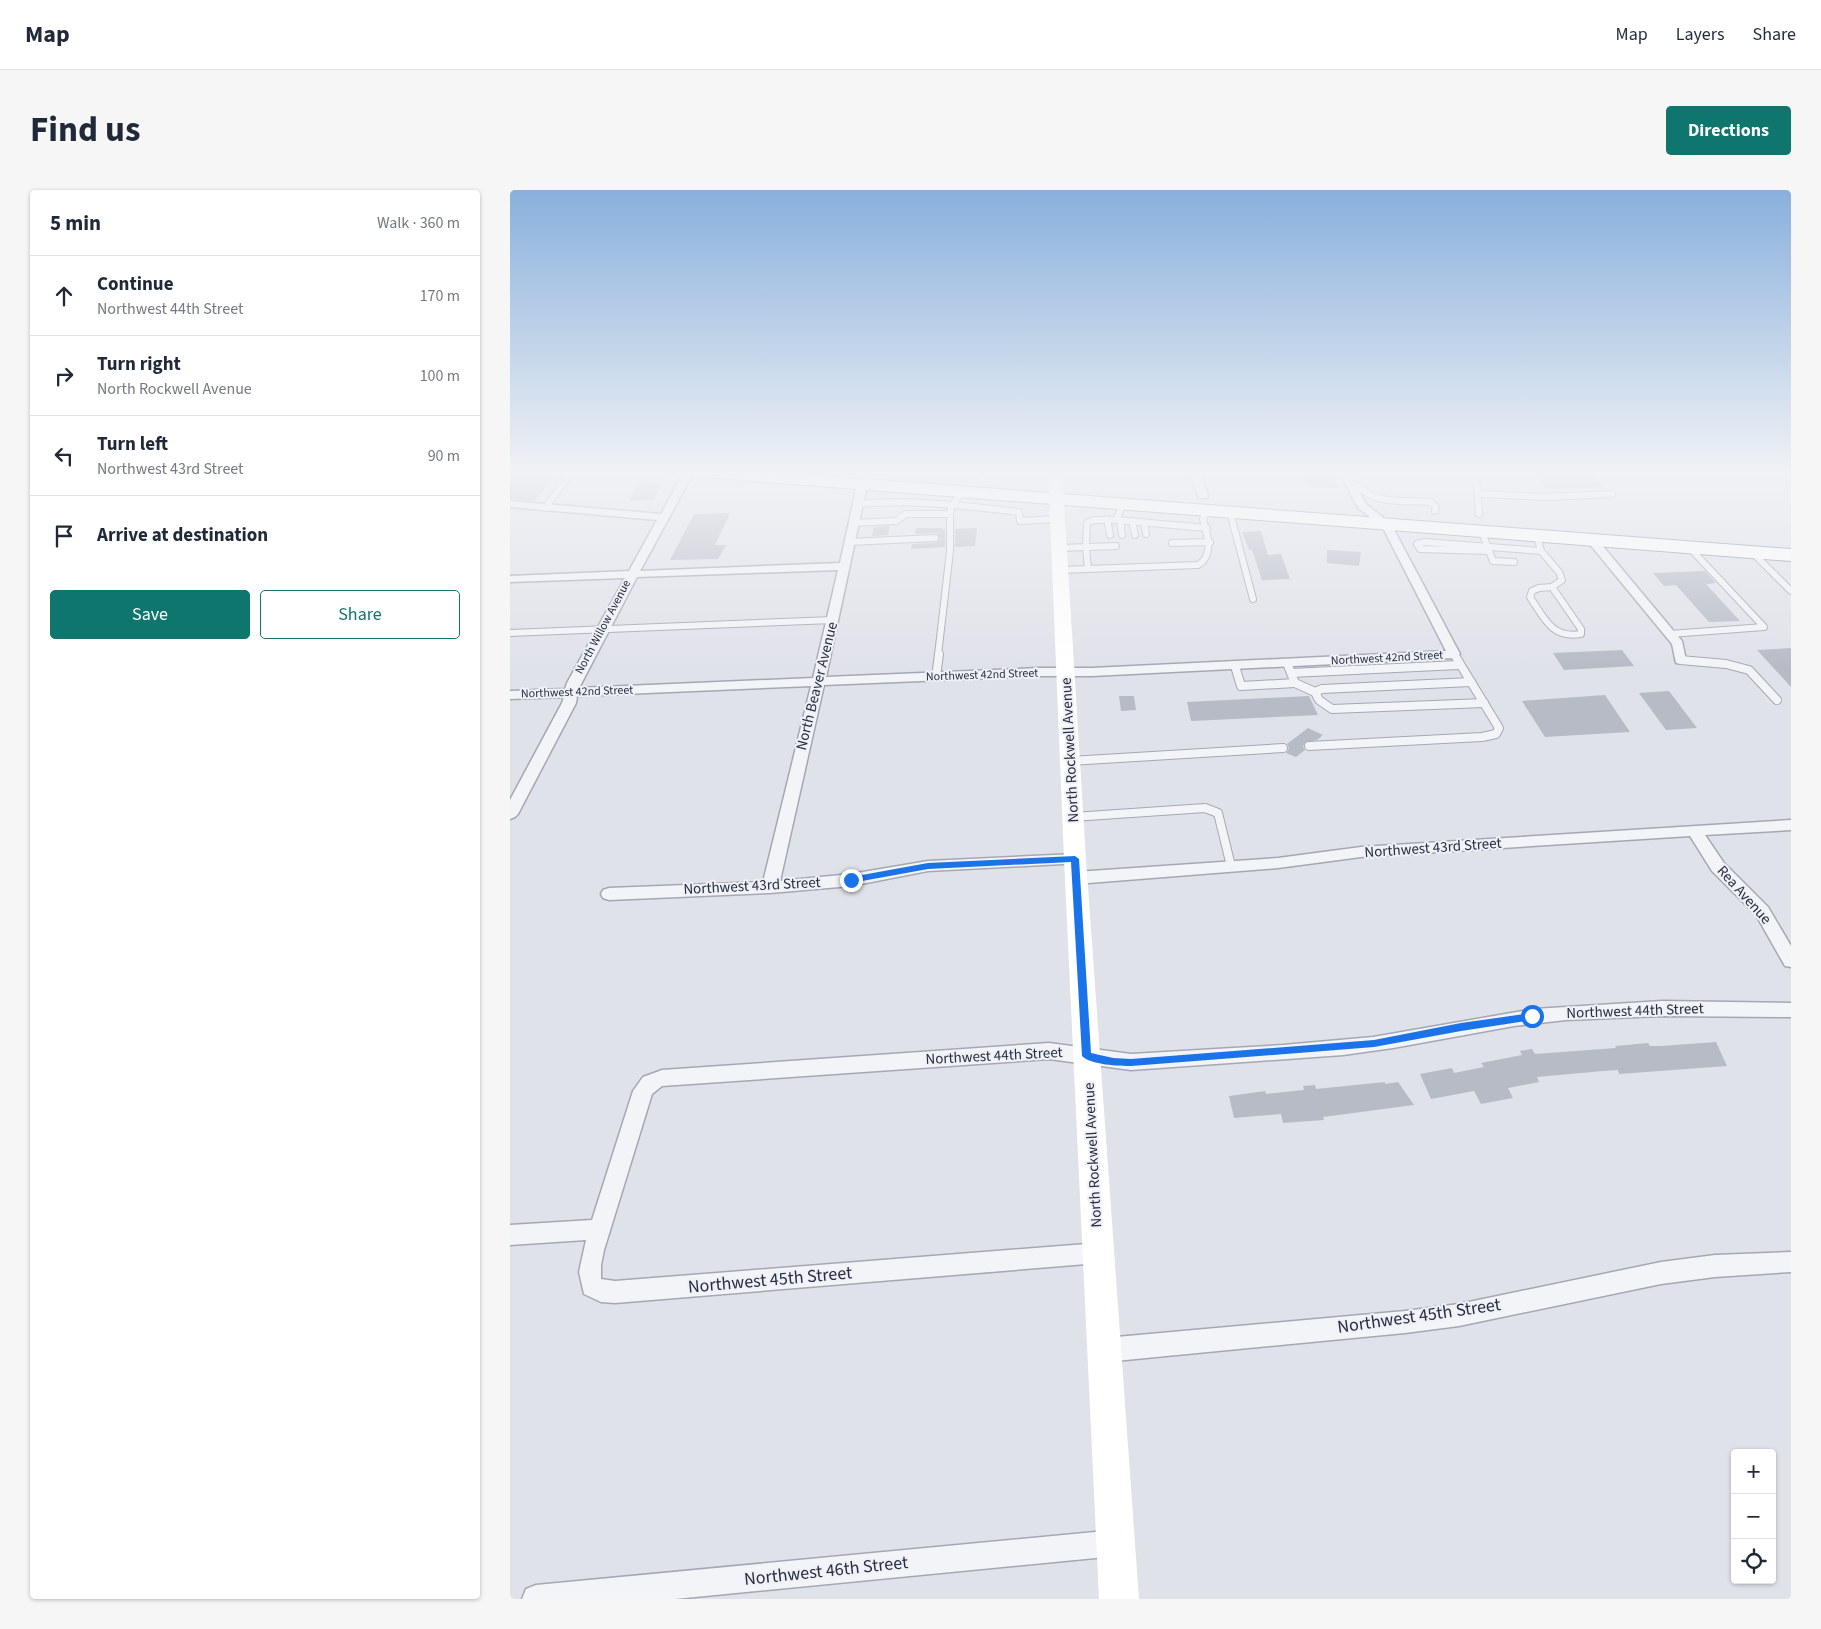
<!DOCTYPE html>
<html lang="en">
<head>
<meta charset="utf-8">
<style>
	body { margin:0; font-family:"Source Sans 3",sans-serif; background:#f6f6f7; color:#1f2937 }
	.controls { position:absolute; right:15px; bottom:15px; display:grid; overflow:hidden; border-radius:5px; box-shadow:0 1px 4px #0004 }
	.controls button { width:45px; height:45px; display:grid; place-items:center; padding:0; border:0; border-bottom:1px solid #e0e1e3; background:#fff; color:#1f2937; font:25px sans-serif }
	.stop { position:absolute; width:15px; height:15px; margin:-11px; border:4px solid #1a73e8; border-radius:50%; background:#fff }
	.stop.end { background:#1a73e8; border-color:#fff; box-shadow:0 1px 5px #0008 }
	.list { margin:0; padding:0; list-style:none }
	h2 { display:flex; justify-content:space-between; align-items:center; height:65px; margin:0; padding:0 20px; font-size:21px }
	h2 small { font-size:16px; font-weight:400; color:#747a83 }
	.list li { display:grid; grid-template-columns:32px 1fr auto; gap:15px; align-items:center; box-sizing:border-box; height:80px; padding:0 20px; border-top:1px solid #e0e1e3 }
	.list b { display:block; font-size:19px; white-space:nowrap }
	.list p { margin:0; font-size:16px; white-space:nowrap; color:#747a83 }
	.list em { font-size:16px; font-style:normal; color:#747a83 }
	.actions { display:flex; gap:10px; padding:15px 20px }
	.actions a { flex:1; padding:11px 0; border:1px solid #0f766e; border-radius:5px; text-align:center; font-size:18px; color:#0f766e }
	.actions .main { background:#0f766e; color:#fff }
	.icon { flex:none; width:28px; height:28px; fill:none; stroke:currentColor; stroke-width:2; stroke-linecap:round; stroke-linejoin:round }
	.map { position:relative; flex:none; width:1281px; height:1409px; overflow:hidden; border-radius:5px }
	header { display:flex; align-items:center; gap:30px; box-sizing:border-box; height:70px; padding:0 25px; background:#fff; border-bottom:1px solid #e0e1e3 }
	header strong { font-size:24px }
	nav { display:flex; gap:28px; margin-inline-start:auto; font-size:18px }
	.intro { display:flex; align-items:center; justify-content:space-between; box-sizing:border-box; height:120px; padding:0 30px }
	h1 { margin:0; font-size:35px }
	.button { padding:12px 22px; border-radius:5px; background:#0f766e; color:#fff; font-size:18px; font-weight:700 }
	main { display:flex; gap:30px; padding:0 30px }
	aside { flex:1; background:#fff; border-radius:5px; box-shadow:0 1px 4px #0004 }
	.map>svg:first-child { display:block }
</style>
</head>
<body>
<header>
<strong>Map</strong>
<nav><a>Map</a><a>Layers</a><a>Share</a></nav>
</header>
<div class="intro"><h1>Find us</h1><a class="button">Directions</a></div>
<main>
<aside>
<h2>5 min<small>Walk · 360 m</small></h2>
<ul class="list">
<li><svg class="icon" aria-label="ahead" viewBox="0 0 24 24"><path d="M12 20V5M6 11l6-6 6 6"/></svg><div><b>Continue</b><p>Northwest 44th Street</p></div><em>170 m</em></li>
<li><svg class="icon" aria-label="right" viewBox="0 0 24 24"><path d="M7 20v-9h11M14 6l5 5-5 5"/></svg><div><b>Turn right</b><p>North Rockwell Avenue</p></div><em>100 m</em></li>
<li><svg class="icon" aria-label="left" viewBox="0 0 24 24"><path d="M17 20v-9H6M10 6l-5 5 5 5"/></svg><div><b>Turn left</b><p>Northwest 43rd Street</p></div><em>90 m</em></li>
<li><svg class="icon" aria-label="arrive" viewBox="0 0 24 24"><path d="M6 21V4h12l-3 4 3 4H6"/></svg><div><b>Arrive at destination</b></div></li>
</ul>
<div class="actions"><a class="main">Save</a><a>Share</a></div>
</aside>
<div class="map">
<svg width="1281" height="1409" viewBox="0 0 1281 1409">
	<rect width="100%" height="100%" fill="#e0e2e9"/>
	<g fill="#b7bbc6">
		<path d="M 0,280 L 12,280 L 45,284 L 25,311 L 0,309 Z"/>
		<path d="M 820,280 L 829,298 L 797,296 L 791,284 L 799,283 L 798,281 Z"/>
		<path d="M 1021,280 L 1048,280 L 1054,286 L 1082,285 L 1094,297 L 1036,299 Z"/>
		<path d="M 130,291 L 153,293 L 143,310 L 119,311 Z"/>
		<path d="M 220,323 L 205,355 L 216,355 L 208,369 L 160,370 L 184,324 Z"/>
		<path d="M 380,336 L 378,345 L 362,346 L 364,337 Z"/>
		<path d="M 406,338 L 432,338 L 432,339 L 435,339 L 435,357 L 401,359 L 402,354 L 425,353 L 430,350 L 427,343 L 405,344 Z"/>
		<path d="M 467,338 L 465,356 L 445,357 L 445,339 Z"/>
		<path d="M 751,341 L 758,365 L 771,364 L 780,389 L 752,390 L 742,360 L 739,360 L 732,342 Z"/>
		<path d="M 817,360 L 851,362 L 849,376 L 817,373 Z"/>
		<path d="M 1195,381 L 1206,393 L 1196,394 L 1230,431 L 1199,432 L 1166,395 L 1154,396 L 1143,383 Z"/>
		<path d="M 1281,458 L 1281,497 L 1247,460 Z"/>
		<path d="M 1112,460 L 1124,476 L 1054,480 L 1043,463 Z"/>
		<path d="M 1159,501 L 1187,538 L 1156,540 L 1129,503 Z"/>
		<path d="M 1095,505 L 1120,542 L 1035,547 L 1012,511 Z"/>
		<path d="M 609,506 L 624,506 L 626,520 L 611,521 Z"/>
		<path d="M 799,506 L 808,525 L 681,531 L 677,512 Z"/>
		<path d="M 798,538 L 813,545 L 807,550 L 796,552 L 793,556 L 795,560 L 786,567 L 776,563 L 779,558 L 777,554 Z"/>
		<path d="M 1206,852 L 1217,876 L 1109,884 L 1108,880 L 1093,881 L 1027,887 L 1029,892 L 998,898 L 1003,908 L 971,914 L 964,901 L 921,909 L 910,884 L 942,878 L 944,883 L 974,877 L 971,873 L 1012,865 L 1010,861 L 1022,859 L 1025,864 L 1106,858 L 1105,856 L 1138,853 L 1140,856 L 1151,856 Z"/>
		<path d="M 875,892 L 875,894 L 888,892 L 904,915 L 813,927 L 814,930 L 773,933 L 771,924 L 724,928 L 719,906 L 755,901 L 756,904 L 794,900 L 793,896 L 805,895 L 806,899 Z"/>
	</g>
	<g fill="none" stroke-linecap="round" stroke-linejoin="round">
		<defs>
			<g id="lane-far1">
				<path d="M 383,280 L 385,283"/>
				<path d="M 961,280 L 966,287 L 969,324"/>
				<path d="M 400,284 L 401,280"/>
				<path d="M 428,286 L 432,280"/>
				<path d="M 472,289 L 478,280"/>
				<path d="M 841,297 L 850,297 C 865,315 898,310 920,312 L 926,317 L 925,321"/>
				<path d="M 968,304 L 1037,307 L 1102,304"/>
				<path d="M 349,314 C 403,309 456,316 509,322 L 510,331 L 547,329"/>
				<path d="M 613,314 L 606,330 L 697,338"/>
				<path d="M 35,318 L 63,280"/>
				<path d="M 720,322 L 743,409"/>
				<path d="M 597,329 L 600,345"/>
				<path d="M 610,330 L 612,345"/>
				<path d="M 622,331 L 625,345"/>
				<path d="M 634,332 L 636,344"/>
				<path d="M 344,333 L 386,331 L 396,324 L 440,324"/>
				<path d="M 972,342 L 983,371 L 1004,372"/>
				<path d="M 340,352 L 425,348"/>
				<path d="M 662,353 L 700,352"/>
				<path d="M 549,358 L 606,356"/>
				<path d="M 979,361 L 910,359 L 907,354 L 915,352 L 1031,361 L 1027,346"/>
				<path d="M 1031,361 L 1049,382 L 1052,390 L 1042,397"/>
				<path d="M 1242,362 L 1281,401"/>
				<path d="M 578,379 L 576,357 L 577,333 L 584,330 L 606,330"/>
				<path d="M 550,380 L 688,375 C 705,365 697,344 693,329 L 697,320"/>
				<path d="M 1042,397 L 1071,439 L 1071,444 C 1042,449 1034,428 1020,407 L 1022,401 L 1029,398 Z"/>
				<path d="M 0,443 L 323,430"/>
				<path d="M 1160,444 L 1254,437 L 1179,357"/>
				<path d="M 428,465 L 440,361 L 440,324 L 442,315 L 453,302"/>
			</g>
			<g id="lane">
				<path d="M 1170,470 L 1216,474 L 1239,480 L 1267,510"/>
				<path d="M 777,473 L 785,493 L 805,502 L 809,510 L 822,519 L 974,513"/>
				<path d="M 725,476 L 731,496 L 785,493"/>
				<path d="M 781,483 L 949,475"/>
				<path d="M 426,487 L 429,464"/>
				<path d="M 805,502 L 812,499 L 961,492"/>
				<path d="M 799,556 L 972,547 L 986,544 L 989,538 L 944,464"/>
				<path d="M 560,571 L 773,558"/>
				<path d="M 563,627 L 695,618 L 708,623 L 721,676"/>
			</g>
			<g id="street">
				<path d="M 175,280 L 185,280 L 130,381 L 330,373 L 347,295 L 352,292 L 357,295 L 316,487 L 529,478 L 582,478 L 936,461 L 872,336 L 848,318 L 828,280 L 838,280 L 856,314 L 881,334 L 950,464 L 944,468 L 582,486 L 529,486 L 314,495 L 270,691 L 341,684 L 418,671 L 565,664 L 571,665 L 573,669 L 571,673 L 418,681 L 341,696 L 260,703 L 99,710 L 93,708 L 91,704 L 93,700 L 99,698 L 253,692 L 301,496 L 67,506 L 66,513 L 8,624 L 5,627 L 0,629 L 0,610 L 52,513 L 54,507 L 0,509 L 0,501 L 55,499 L 57,493 L 115,388 L 0,392 L 0,386 L 119,381 L 147,330 L 0,317 L 0,311 L 151,324 ZM 328,380 L 303,488 L 69,498 L 127,387 Z"/>
				<path d="M 351,280 L 361,280 L 361,281 L 356,284 Z"/>
				<path d="M 680,280 L 690,280 L 698,306 L 697,308 L 689,308 L 688,306 Z"/>
				<path d="M 1082,347 L 1086,348 L 1172,451 L 1176,470 L 1174,473 L 1166,473 L 1162,454 L 1078,352 L 1077,350 Z"/>
				<path d="M 1281,630 L 1281,640 L 1195,645 L 1214,673 L 1258,717 L 1281,756 L 1281,777 L 1275,776 L 1246,725 L 1202,681 L 1180,646 L 851,667 L 768,678 L 566,694 L 560,692 L 558,688 L 560,684 L 566,682 L 768,668 L 851,657 Z"/>
				<path d="M 1152,811 L 1281,813 L 1281,827 L 1152,826 L 1056,830 L 1004,836 L 883,858 L 833,865 L 621,880 L 539,869 L 152,896 L 142,904 L 94,1060 L 91,1075 L 91,1089 L 105,1091 L 589,1053 L 597,1056 L 600,1063 L 597,1070 L 589,1073 L 105,1113 L 91,1112 L 74,1104 L 69,1082 L 76,1050 L 0,1055 L 0,1035 L 82,1030 L 123,901 L 133,887 L 152,880 L 539,853 L 621,864 L 773,855 L 863,847 L 1024,819 Z"/>
				<path d="M 1281,1062 L 1281,1082 L 1205,1087 L 1151,1094 L 949,1136 L 895,1143 L 595,1172 L 587,1168 L 583,1160 L 587,1152 L 595,1148 L 895,1121 L 949,1114 L 1151,1072 L 1205,1065 Z"/>
				<path d="M 606,1340 L 615,1344 L 619,1353 L 615,1362 L 606,1366 L 165,1409 L 12,1409 L 16,1399 L 26,1395 Z"/>
			</g>
			<path id="highway" d="M 157,280 L 235,280 L 1281,359 L 1281,371 L 165,285 L 159,283 Z"/>
		</defs>
		<use href="#lane-far1" stroke="#a5a8b3" stroke-width="8"/>
		<use href="#lane" stroke="#a5a8b3" stroke-width="10"/>
		<use href="#street" stroke="#a5a8b3" stroke-width="3"/>
		<use href="#highway" stroke="#878ea0" stroke-width="2"/>
		<use href="#lane-far1" stroke="#f2f4f7" stroke-width="6"/>
		<use href="#lane" stroke="#f2f4f7" stroke-width="8"/>
		<use href="#street" fill="#f2f4f7" fill-rule="evenodd"/>
		<path fill="#fff" fill-rule="evenodd" d="M 538,280 L 552,280 L 576,669 L 629,1409 L 589,1409 L 554,669 Z"/>
		<use href="#highway" fill="#fff" fill-rule="evenodd"/>
	</g>
	<linearGradient id="sky" x2="0" y2="1"><stop stop-color="#89b0dc"/><stop offset="0.59" stop-color="#f1f2f5"/><stop offset="1" stop-color="#f1f2f5" stop-opacity="0"/></linearGradient>
	<rect width="1281" height="478" fill="url(#sky)"/>
	<path fill="#1a73e8" d="M 565,666 L 569,669 L 581,863 L 603,868 L 621,869 L 864,850 L 951,833 L 1022,823 L 1027,826 L 1022,830 L 951,841 L 864,857 L 621,876 C 610,876 580,875 572,866 L 561,672 L 418,679 L 341,693 L 337,690 L 341,687 L 418,673 Z"/>
	<g text-anchor="middle" dominant-baseline="central" stroke-width="4" stroke-linejoin="round" paint-order="stroke">
		<g font-size="12" fill="#282e41" stroke="#eff1f7">
			<text transform="translate(93 437) rotate(-62)">North Willow Avenue</text>
			<text transform="translate(877 468) rotate(-3)">Northwest 42nd Street</text>
			<text transform="translate(472 485) rotate(-2)">Northwest 42nd Street</text>
			<text transform="translate(67 502) rotate(-2)">Northwest 42nd Street</text>
		</g>
		<g font-size="15" fill="#282e41" stroke="#eff1f7">
			<text transform="translate(307 496) rotate(-76)">North Beaver Avenue</text>
			<text transform="translate(560 560) rotate(-93)">North Rockwell Avenue</text>
			<text transform="translate(923 658) rotate(-4)">Northwest 43rd Street</text>
			<text transform="translate(242 696) rotate(-3)">Northwest 43rd Street</text>
			<text transform="translate(1234 705) rotate(48)">Rea Avenue</text>
			<text transform="translate(1125 821) rotate(-2)">Northwest 44th Street</text>
			<text transform="translate(484 866) rotate(-3)">Northwest 44th Street</text>
			<text transform="translate(583 965) rotate(-93)">North Rockwell Avenue</text>
		</g>
		<g font-size="18" fill="#282e41" stroke="#eff1f7">
			<text transform="translate(260 1090) rotate(-5)">Northwest 45th Street</text>
			<text transform="translate(909 1126) rotate(-8)">Northwest 45th Street</text>
			<text transform="translate(316 1381) rotate(-6)">Northwest 46th Street</text>
		</g>
	</g>
</svg>
<div class="controls">
<button>+</button>
<button>−</button>
<button><svg class="icon" aria-label="locate" viewBox="0 0 24 24"><circle cx="12" cy="12" r="6"/><path d="M12 2v4M12 18v4M2 12h4M18 12h4"/></svg></button>
</div>
<div class="stop" style="left:1022px;top:826px"></div>
<div class="stop end" style="left:341px;top:690px"></div>
</div>
</main>
</body>
</html>
